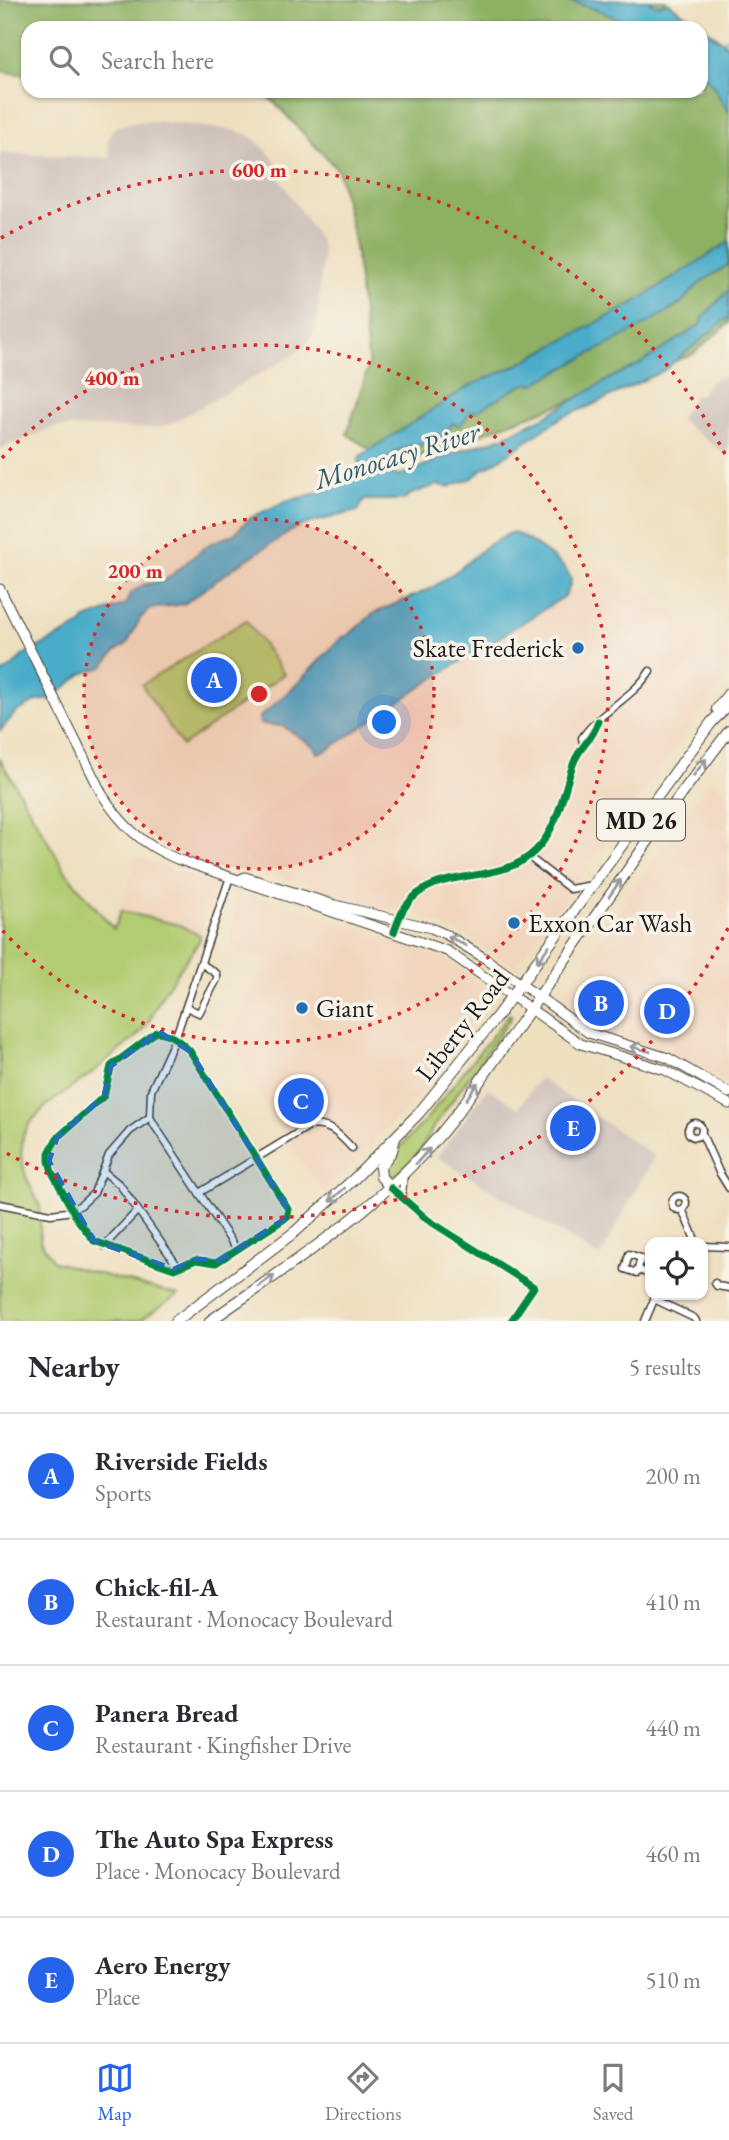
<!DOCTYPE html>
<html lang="en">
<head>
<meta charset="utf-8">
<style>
	body { margin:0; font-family:"EB Garamond",serif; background:#f7f7f7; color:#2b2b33 }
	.controls { position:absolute; right:21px; bottom:21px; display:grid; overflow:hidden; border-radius:14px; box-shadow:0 2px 5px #0004 }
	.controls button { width:63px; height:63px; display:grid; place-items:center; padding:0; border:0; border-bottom:2px solid #e1e1e2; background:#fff; color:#2b2b33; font:35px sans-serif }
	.you { position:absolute; left:385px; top:723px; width:24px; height:24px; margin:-18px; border:5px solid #fff; border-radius:50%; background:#1a73e8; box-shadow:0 0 0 10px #1a73e833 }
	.badge { display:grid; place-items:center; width:46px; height:46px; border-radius:50%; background:#2563eb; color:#fff; font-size:23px; font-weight:700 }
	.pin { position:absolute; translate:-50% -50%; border:4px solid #fff; box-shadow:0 2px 7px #0006 }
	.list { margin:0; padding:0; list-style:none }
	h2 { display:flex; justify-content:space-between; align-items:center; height:91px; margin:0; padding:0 28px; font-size:30px }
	h2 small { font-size:23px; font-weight:400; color:#7c7c81 }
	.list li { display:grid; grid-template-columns:46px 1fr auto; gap:21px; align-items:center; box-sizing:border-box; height:126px; padding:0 28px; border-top:2px solid #e1e1e2 }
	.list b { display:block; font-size:26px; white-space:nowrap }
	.list p { margin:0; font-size:23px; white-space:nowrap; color:#7c7c81 }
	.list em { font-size:23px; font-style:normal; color:#7c7c81 }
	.icon { flex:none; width:38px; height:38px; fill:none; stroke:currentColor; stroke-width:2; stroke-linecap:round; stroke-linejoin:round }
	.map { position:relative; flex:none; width:729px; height:1321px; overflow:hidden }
	.search { position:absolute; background:#fff; box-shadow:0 2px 5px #0004; left:21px; right:21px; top:21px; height:77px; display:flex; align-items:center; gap:18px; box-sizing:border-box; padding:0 24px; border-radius:21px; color:#7c7c81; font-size:26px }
	.sheet { height:721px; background:#fff }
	nav { display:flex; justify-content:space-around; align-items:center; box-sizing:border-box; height:98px; border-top:2px solid #e1e1e2; background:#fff; font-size:19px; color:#7c7c81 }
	nav a { display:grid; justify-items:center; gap:4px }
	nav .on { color:#2563eb }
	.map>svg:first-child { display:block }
</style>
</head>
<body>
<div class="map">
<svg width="729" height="1321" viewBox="0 0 729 1321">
	<rect width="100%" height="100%" fill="#f7f3e8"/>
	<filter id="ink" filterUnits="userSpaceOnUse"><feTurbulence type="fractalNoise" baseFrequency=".0143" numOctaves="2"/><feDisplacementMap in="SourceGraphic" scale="14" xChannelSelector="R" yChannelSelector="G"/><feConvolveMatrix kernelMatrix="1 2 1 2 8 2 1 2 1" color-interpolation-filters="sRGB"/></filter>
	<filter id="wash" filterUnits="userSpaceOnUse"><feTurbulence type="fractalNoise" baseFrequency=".00686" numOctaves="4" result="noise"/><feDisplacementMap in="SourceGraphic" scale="28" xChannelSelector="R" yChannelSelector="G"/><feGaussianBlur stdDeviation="1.57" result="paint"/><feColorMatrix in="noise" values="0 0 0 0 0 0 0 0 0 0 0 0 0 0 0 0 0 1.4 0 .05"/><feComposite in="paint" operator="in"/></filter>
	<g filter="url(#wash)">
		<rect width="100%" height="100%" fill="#eedfbf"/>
		<g fill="#f1d5bd">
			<path d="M 611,568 L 729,654 L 729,674 L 515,967 L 461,933 L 421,917 L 417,911 L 385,908 L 261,871 L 236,848 L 261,813 L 458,667 Z"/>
			<path d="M 710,781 L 729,793 L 729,1085 L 673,1056 L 600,1033 L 563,1008 L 559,1001 L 667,840 Z"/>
			<path d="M 136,856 L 215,886 L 200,935 L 179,925 L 121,911 Z"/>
			<path d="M 235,891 L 323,916 L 438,956 L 464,972 L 493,995 L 491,1004 L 436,1077 L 324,1193 L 290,1145 L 228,1039 L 267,961 L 231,947 Z"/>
		</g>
		<g fill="#cec1ba">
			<path d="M 151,121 L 234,130 L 251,136 L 267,151 L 275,161 L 280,179 L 321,243 L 323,252 L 317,319 L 313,333 L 305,347 L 292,356 L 168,425 L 153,428 L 55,427 L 0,449 L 0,153 L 110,158 L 108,141 L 111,131 L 118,126 L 134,122 Z"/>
			<path d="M 729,374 L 729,457 L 681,421 L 681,416 L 695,395 L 700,395 L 712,380 Z"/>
			<path d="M 540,1078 L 654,1156 L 600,1257 L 437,1157 L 488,1088 L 518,1108 Z"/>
		</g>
		<g fill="#b2cc72" stroke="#677447" stroke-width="2">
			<path d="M 246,620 L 284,674 L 182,746 L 142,685 Z"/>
			<path d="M 0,759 L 67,874 L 114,929 L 121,911 L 179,925 L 200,935 L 199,941 L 162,995 L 148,1023 L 138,1035 L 92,1073 L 46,1106 L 29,1124 L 23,1136 L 21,1156 L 26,1177 L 40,1206 L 40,1241 L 54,1262 L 178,1295 L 139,1321 L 0,1321 Z"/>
			<path d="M 509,1014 L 512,1016 L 432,1129 C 422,1151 409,1165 389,1180 L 385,1177 L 384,1164 L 424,1122 Z"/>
		</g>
		<path fill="#8db064" stroke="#546640" stroke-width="2" d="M 0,0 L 665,0 L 729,46 L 729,323 L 692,355 L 395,466 L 347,434 L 369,365 L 354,239 L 338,170 L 271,99 L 244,91 L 701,91 L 701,28 L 28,28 L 28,75 L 0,71 Z"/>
		<g fill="#4aacc9" stroke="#336472" stroke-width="2">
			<path d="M 565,0 L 651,0 L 650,3 L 659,5 L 667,2 L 729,47 L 729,113 L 713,86 L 701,72 L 701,28 L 638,28 L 598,10 Z"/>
			<path d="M 729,242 L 728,265 L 700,283 L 681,303 L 649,323 L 534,384 C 530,384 526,383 523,385 C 517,387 480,409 478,411 L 471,411 L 460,426 L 453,423 C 450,427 446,433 441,436 C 421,451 404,439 384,462 L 391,474 L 399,476 L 457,452 L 504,437 L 542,418 L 613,377 L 638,365 L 701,324 L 703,317 L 729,290 L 729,317 L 663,371 L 590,406 L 562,417 L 502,458 L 480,471 L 473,478 L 448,487 L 437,485 L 411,494 L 403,500 L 364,500 L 358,511 L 313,522 L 296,528 L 232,569 L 184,604 L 149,609 L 140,619 L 127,644 L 115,652 L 103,667 L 82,674 L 51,699 L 37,701 L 16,712 L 0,731 L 0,674 L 12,667 L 23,655 L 81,625 L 85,619 L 126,604 L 130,594 L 143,585 L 165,580 L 209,544 L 234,534 L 250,518 L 288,500 L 304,497 L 328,489 L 357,471 L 360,456 L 471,385 L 515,366 L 632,304 Z"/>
			<path d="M 512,532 C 526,537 570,566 571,580 C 571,585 567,591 565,596 L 439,675 L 326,751 L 317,753 L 314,747 L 283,726 L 260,724 L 259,718 L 297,684 L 342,637 L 347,636 L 374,613 L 432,588 L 462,567 L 486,546 Z"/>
		</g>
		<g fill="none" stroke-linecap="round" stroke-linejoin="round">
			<path stroke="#4aacc9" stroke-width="2" d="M 721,42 L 729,37"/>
		</g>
	</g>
	<g filter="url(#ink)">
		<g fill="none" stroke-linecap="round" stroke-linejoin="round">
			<defs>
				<g id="minor">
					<path d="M 583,743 L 582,738 C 600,711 633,698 650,671"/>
					<path d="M 529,857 L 570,889 L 592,885"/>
					<path d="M 230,877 L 175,1039 L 151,1091 L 150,1117 L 155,1126 L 237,1250"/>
					<path d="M 394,932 C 397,924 400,914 405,907 C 435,863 499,888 536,850 C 559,827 563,791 574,762 C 580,746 595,737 598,721"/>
					<path d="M 186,1007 L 199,1013 L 217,979 L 217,974 L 202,964"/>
					<path d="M 156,1032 C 168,1032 181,1042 190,1051 L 288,1209 L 288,1216 L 283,1220 L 216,1263 L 196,1260 L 174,1269 L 94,1241 L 77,1219 L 52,1172 L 49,1161 L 49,1153 L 57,1138 L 104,1096 L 111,1066 Z"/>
					<circle cx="695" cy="1130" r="7"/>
					<path d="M 702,1134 L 719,1172 L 729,1188"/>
					<path d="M 103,1171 L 120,1185 L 179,1268"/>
					<path d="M 404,1175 L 402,1192 L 405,1200"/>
					<path d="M 391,1188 L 428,1220 L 534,1287 L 511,1321"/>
					<path d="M 199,1193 L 309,1126 C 329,1123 339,1134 352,1148"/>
					<circle cx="679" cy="1203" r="7"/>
					<path d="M 0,1204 L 51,1214 L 66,1212 L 81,1205 L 94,1193 L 109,1155 L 130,1131 L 150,1117"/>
					<path d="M 682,1209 L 696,1242"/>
					<path d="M 104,1246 L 137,1211"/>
					<path d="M 703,1246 L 729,1247"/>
					<path d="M 638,1269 L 641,1258 L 629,1254 L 625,1269 L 637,1273 L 638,1269 L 650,1275"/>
					<path d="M 715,1283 L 717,1286 L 729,1288"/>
					<path d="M 654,1299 L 694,1318 L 696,1321"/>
					<path d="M 645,1321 L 656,1295"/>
				</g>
				<g id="secondary">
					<path d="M 0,589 L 102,794 C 121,825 143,845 177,859 L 447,951 L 581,1044 L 665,1070 L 729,1104"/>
					<path d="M 241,879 L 245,877 L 335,905 L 431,928 L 447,935 L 486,959 L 589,1033 L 668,1058 L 729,1093"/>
				</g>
				<g id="primary">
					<path d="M 717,709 L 729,693"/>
					<path d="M 391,1188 L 381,1177 L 380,1167 L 392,1151 L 395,1138"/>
					<path d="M 176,1321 L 296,1231 L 354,1179 L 419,1113 L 498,1015 L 711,723 L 729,704"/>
					<path d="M 210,1321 C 302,1256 394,1200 461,1108 L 681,794 L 729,731"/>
				</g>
			</defs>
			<use href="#minor" stroke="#3c3934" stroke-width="9"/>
			<use href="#secondary" stroke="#3c3934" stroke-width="11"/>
			<use href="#primary" stroke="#3c3934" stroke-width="12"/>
			<use href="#minor" stroke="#fff" stroke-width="6"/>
			<use href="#secondary" stroke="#fff" stroke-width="9"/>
			<use href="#primary" stroke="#fff" stroke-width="10"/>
			<defs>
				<g id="cycleway">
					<path d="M 394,932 C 397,924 400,914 405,907 C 435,863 499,888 536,850 C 559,827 563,791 574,762 C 580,746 595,737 598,721"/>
					<path d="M 156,1032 C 168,1032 181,1042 190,1051 L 288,1209 L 288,1216 L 283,1220 L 216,1263 L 196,1260 L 174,1269 L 94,1241 L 77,1219 L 52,1172 L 49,1161 L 49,1153 L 57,1138 L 104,1096 L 111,1066 Z"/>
					<path d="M 391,1188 L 428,1220 L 534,1287 L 511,1321"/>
				</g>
			</defs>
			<use href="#cycleway" stroke="#f7f3e8" stroke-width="11"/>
			<use href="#cycleway" stroke="#00873e" stroke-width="7"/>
		</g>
		<defs><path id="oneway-shaft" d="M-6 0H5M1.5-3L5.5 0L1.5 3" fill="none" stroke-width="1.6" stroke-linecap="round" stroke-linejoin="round" transform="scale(1.75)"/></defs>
		<g stroke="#999">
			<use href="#oneway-shaft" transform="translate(700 767) rotate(-53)"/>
			<use href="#oneway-shaft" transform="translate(615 888) rotate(-55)"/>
			<use href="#oneway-shaft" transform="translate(457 941) rotate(-151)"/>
			<use href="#oneway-shaft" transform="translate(543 954) rotate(126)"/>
			<use href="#oneway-shaft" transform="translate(640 1049) rotate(-165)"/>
			<use href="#oneway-shaft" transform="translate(472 1091) rotate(-56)"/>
			<use href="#oneway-shaft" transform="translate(423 1156) rotate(-48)"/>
			<use href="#oneway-shaft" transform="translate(337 1195) rotate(138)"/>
			<use href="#oneway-shaft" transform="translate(266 1281) rotate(-36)"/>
		</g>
	</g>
	<path fill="#1f6fb2" fill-opacity="0.2" stroke="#1f6fb2" stroke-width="5" stroke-dasharray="14 9" stroke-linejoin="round" d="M 159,1032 L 190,1051 L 288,1209 L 283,1220 L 219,1261 L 197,1259 L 174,1269 L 94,1241 L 49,1161 L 57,1138 L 104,1096 L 111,1066 Z"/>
	<circle cx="259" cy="694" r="175" fill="#d62828" fill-opacity=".12"/>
	<g fill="none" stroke="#d62828" stroke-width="3.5" stroke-dasharray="3.5 7">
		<circle cx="259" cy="694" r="175"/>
		<path d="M2 458A349 349 0 1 1 2 930"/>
		<path d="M728 928A524 524 0 0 1 1 1150M1 238A524 524 0 0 1 728 460"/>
	</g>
	<g fill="#1f6fb2" stroke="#f7f3e8" stroke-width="2.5">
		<circle cx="578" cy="648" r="7"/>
		<circle cx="514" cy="923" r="7"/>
		<circle cx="302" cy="1008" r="7"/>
	</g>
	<g text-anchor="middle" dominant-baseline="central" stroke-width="7" stroke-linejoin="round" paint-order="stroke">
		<rect fill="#f7f3e8" stroke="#5e5c59" stroke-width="2" x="597" y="799.5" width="88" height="41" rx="5"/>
		<g font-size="24" font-weight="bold" fill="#1c1c1c">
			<text x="641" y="820">MD 26</text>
		</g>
		<g font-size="26" fill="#1c1c1c" stroke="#f7f3e8" text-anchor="start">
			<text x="564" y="648" text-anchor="end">Skate Frederick</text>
			<text x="528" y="923">Exxon Car Wash</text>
			<text x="316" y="1008">Giant</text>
		</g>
		<g font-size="26" fill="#1c1c1c" stroke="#f7f3e8">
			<text transform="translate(462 1025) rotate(-52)">Liberty Road</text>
		</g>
		<g font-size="28" font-style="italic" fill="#315d6a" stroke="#f7f3e8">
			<text transform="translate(397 455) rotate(-17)">Monocacy River</text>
		</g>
	</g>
	<circle cx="259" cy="694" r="10" fill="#d62828" stroke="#f7f3e8" stroke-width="3.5"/>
	<g font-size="21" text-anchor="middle" font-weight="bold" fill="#d62828" stroke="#f7f3e8" stroke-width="7" stroke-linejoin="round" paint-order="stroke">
		<text x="259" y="177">600 m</text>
		<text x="112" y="385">400 m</text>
		<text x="135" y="578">200 m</text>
	</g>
</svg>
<div class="controls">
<button><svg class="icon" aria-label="locate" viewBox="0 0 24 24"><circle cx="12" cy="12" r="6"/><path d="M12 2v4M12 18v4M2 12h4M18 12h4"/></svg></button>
</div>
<div class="you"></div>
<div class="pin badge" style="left:214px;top:680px">A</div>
<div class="pin badge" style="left:601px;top:1003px">B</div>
<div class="pin badge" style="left:301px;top:1101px">C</div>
<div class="pin badge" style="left:667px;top:1011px">D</div>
<div class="pin badge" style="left:573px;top:1128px">E</div>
<div class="search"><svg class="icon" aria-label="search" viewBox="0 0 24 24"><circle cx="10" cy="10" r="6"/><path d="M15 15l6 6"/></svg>Search here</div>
</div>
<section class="sheet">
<h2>Nearby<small>5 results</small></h2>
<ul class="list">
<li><span class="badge">A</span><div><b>Riverside Fields</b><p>Sports</p></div><em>200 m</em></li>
<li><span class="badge">B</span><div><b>Chick-fil-A</b><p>Restaurant · Monocacy Boulevard</p></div><em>410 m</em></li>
<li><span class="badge">C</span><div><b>Panera Bread</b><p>Restaurant · Kingfisher Drive</p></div><em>440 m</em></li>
<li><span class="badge">D</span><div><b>The Auto Spa Express</b><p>Place · Monocacy Boulevard</p></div><em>460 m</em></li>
<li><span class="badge">E</span><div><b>Aero Energy</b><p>Place</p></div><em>510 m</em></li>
</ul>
</section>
<nav>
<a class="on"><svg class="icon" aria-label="map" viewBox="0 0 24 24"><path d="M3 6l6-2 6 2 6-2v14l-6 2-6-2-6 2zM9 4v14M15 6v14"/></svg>Map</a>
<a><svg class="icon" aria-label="directions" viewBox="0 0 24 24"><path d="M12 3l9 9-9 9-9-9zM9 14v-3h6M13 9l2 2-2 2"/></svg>Directions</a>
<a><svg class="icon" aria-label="saved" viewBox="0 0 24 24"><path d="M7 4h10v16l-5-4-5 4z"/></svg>Saved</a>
</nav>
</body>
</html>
